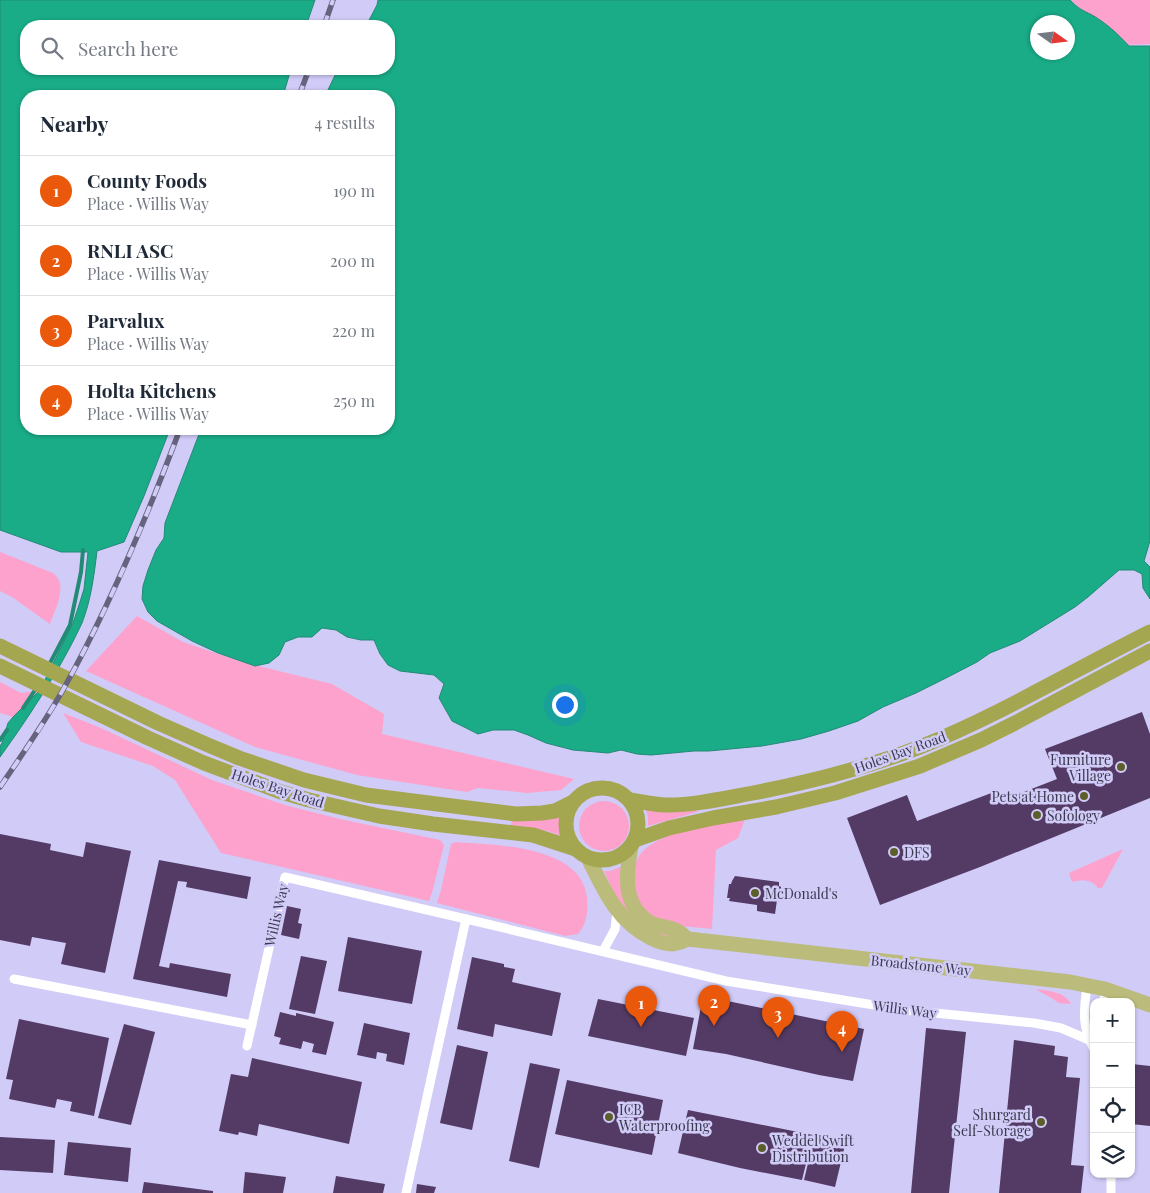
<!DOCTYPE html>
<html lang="en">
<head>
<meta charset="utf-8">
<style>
	body { margin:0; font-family:"Playfair Display",serif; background:#f6f6f7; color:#1f2937 }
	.controls { position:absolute; right:15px; bottom:15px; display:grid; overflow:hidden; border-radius:10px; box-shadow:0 1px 4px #0004 }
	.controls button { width:45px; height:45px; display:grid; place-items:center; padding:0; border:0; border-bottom:1px solid #e0e1e3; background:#fff; color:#1f2937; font:25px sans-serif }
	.compass { position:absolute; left:1030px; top:15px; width:45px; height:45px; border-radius:50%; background:#fff; box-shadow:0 1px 4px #0004; rotate:104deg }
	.you { position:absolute; left:564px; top:704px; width:18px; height:18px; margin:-12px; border:4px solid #fff; border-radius:50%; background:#1a73e8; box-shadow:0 0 0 8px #1a73e833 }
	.badge { display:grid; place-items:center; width:32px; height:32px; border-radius:50%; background:#ea580c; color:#fff; font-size:16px; font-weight:700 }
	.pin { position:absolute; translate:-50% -41px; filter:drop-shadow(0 1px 2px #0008) }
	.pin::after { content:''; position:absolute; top:26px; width:18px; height:15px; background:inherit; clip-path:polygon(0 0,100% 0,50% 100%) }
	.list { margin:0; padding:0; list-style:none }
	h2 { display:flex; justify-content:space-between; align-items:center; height:65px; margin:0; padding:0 20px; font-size:21px }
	h2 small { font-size:16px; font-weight:400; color:#747a83 }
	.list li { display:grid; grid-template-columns:32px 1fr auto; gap:15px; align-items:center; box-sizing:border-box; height:70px; padding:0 20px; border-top:1px solid #e0e1e3 }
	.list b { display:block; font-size:19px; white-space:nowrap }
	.list p { margin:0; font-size:16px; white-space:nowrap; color:#747a83 }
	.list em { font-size:16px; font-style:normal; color:#747a83 }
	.icon { flex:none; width:28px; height:28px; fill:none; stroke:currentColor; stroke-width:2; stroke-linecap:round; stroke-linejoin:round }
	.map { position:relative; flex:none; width:1150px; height:1193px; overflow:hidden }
	.search { position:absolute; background:#fff; box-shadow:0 1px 4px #0004; left:20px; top:20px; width:375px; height:55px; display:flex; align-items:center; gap:12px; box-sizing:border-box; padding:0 18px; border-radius:20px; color:#747a83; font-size:19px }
	.panel { position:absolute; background:#fff; box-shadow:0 1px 4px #0004; left:20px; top:90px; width:375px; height:345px; border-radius:20px }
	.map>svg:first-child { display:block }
</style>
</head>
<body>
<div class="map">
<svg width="1150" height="1193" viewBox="0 0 1150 1193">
	<rect width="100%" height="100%" fill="#d0cbf7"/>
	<g fill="#fda2cd">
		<path d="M 1071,0 L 1150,0 L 1150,44 L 1120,45 Z"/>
		<path d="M 0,552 L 53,573 C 69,585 55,609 50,624 L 12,597 L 0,591 Z"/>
		<path d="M 137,616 L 183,642 L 242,662 L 332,684 L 384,714 L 382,734 L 574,779 L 561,790 L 527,793 L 478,788 L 467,792 L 357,775 L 255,747 L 86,671 Z"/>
		<path d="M 0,682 L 21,693 L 40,690 L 13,717 L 0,713 Z"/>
		<path d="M 63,713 L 101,728 L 212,780 L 285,805 L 340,819 L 440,840 L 444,845 L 433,889 L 429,901 L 221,853 L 175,780 L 153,766 L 81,742 Z"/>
		<circle cx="604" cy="826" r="25"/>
		<path d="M 696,807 L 697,812 L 648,826 L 648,816 L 646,810 Z"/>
		<path d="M 561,815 L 560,822 L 561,836 C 545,829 529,827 511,825 L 512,820 Z"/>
		<path d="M 745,819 L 738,838 L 716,850 L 712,929 C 698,927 671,927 659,920 C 654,917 647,913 643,908 C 632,897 630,871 638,858 C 642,850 651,844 659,840 C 685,827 716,824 745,819 Z"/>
		<path d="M 456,842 C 494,845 582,845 587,898 C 588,913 587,923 578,934 L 565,936 L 437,903 L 441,890 L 451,844 Z"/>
		<path d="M 1123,849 L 1102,888 L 1098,888 C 1092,879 1081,879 1072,882 L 1069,873 Z"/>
		<path d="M 623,866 L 622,892 L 674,935 L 673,939 L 658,935 L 639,924 L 617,900 L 604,871 L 610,871 Z"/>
		<path d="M 1035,989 C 1049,991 1064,991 1071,1004 L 1059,1003 L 1050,997 Z"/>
	</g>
	<g fill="#19ac87" stroke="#238a76" fill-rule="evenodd">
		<path d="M 0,0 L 315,0 L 306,26 L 26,26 L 26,69 L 291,69 L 283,96 L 26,96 L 26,429 L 170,429 L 144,496 L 124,542 L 97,551 C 94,576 91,600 82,623 C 75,638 67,653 59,667 C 41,698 21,728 0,757 L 0,746 L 2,743 L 8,723 L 13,717 L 40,690 L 73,623 L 79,605 L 84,589 L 88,552 L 61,552 L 0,530 Z"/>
		<path d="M 378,0 L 1070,0 C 1079,9 1082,10 1092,15 C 1106,23 1118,34 1129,46 L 1150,46 L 1150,541 L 1144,561 L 1150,567 L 1150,599 L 1143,588 L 1142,574 L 1134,570 L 1119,570 L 1088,597 L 1075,607 L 1020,641 L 990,653 L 977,662 L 946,678 L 916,693 L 883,707 L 858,721 L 829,731 L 801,739 L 762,746 L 709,751 L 694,751 L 651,755 L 637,754 L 621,750 L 608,753 L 573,750 L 546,743 L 528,735 L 514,730 L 493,730 L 478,734 L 452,721 L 439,698 L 444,684 L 434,675 L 400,671 L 388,665 L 380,654 L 374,640 L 361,640 L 347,637 L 336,630 L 322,628 L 312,637 L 298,637 L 285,642 L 279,655 L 269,663 L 255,666 L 218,653 L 192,641 L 157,621 L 148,612 L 142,599 L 143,586 L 148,570 L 156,550 L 164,538 L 165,523 L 201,429 L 389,429 L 389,96 L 325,96 L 338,69 L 389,69 L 389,26 L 366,26 L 377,5 ZM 1038,22 L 1068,22 L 1068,52 L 1038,52 Z"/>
	</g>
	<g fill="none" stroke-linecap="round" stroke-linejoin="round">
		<g stroke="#238a76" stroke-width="4">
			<path d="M 49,665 L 70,625 L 81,572 L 83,550"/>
			<path d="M 23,708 L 37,687"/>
			<path d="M 0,740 L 7,730"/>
		</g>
	</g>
	<g fill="#543b66">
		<path d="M 1142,712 L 1150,734 L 1150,798 L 980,867 L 880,905 L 847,818 L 907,795 L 917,821 L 994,792 L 998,802 L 1057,779 L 1045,749 Z"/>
		<path d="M 0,834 L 51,844 L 50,850 L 83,857 L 86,842 L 131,851 L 105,973 L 61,964 L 66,943 L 32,937 L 30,946 L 0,940 Z"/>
		<path d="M 159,860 L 251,877 L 247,899 L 186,887 L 187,882 L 178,881 L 159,966 L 169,968 L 170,963 L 231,974 L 227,997 L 133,979 Z"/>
		<path d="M 735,876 L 779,882 L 779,886 L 781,887 L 781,889 L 783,889 L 781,898 L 780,898 L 779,900 L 777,900 L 775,914 L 757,911 L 757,905 L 729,901 L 730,898 L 727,898 L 729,884 L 731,884 L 732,881 Z"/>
		<path d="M 287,906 L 301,909 L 298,923 L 302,924 L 299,939 L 281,935 Z"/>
		<path d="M 348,937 L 422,951 L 412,1004 L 338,991 Z"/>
		<path d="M 301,956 L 327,961 L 315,1014 L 289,1009 Z"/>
		<path d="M 472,957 L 504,964 L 504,967 L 515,969 L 512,982 L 561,993 L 552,1036 L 495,1024 L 493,1037 L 457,1029 Z"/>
		<path d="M 703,996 L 864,1029 L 853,1081 L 819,1075 L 726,1054 L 693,1049 Z"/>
		<path d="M 598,999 L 694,1018 L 686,1056 L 588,1036 Z"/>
		<path d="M 280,1012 L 296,1016 L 296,1013 L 334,1022 L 326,1055 L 312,1052 L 314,1044 L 303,1041 L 301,1049 L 279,1044 L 281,1038 L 274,1036 Z"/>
		<path d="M 19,1019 L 109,1038 L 94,1116 L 70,1111 L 72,1102 L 57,1099 L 55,1108 L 9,1099 L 13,1080 L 6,1079 Z"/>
		<path d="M 364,1023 L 410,1033 L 404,1065 L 386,1061 L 387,1054 L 377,1052 L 376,1059 L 357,1055 Z"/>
		<path d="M 124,1024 L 155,1032 L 131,1125 L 98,1118 Z"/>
		<path d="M 926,1028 L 966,1032 L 949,1193 L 911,1193 Z"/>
		<path d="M 1014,1040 L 1055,1046 L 1054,1055 L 1068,1057 L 1066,1077 L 1080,1078 L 1071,1165 L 1084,1166 L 1081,1193 L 999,1193 Z"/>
		<path d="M 457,1045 L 488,1052 L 472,1130 L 440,1123 Z"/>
		<path d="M 252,1058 L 362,1082 L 349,1144 L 259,1124 L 257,1136 L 239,1132 L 238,1135 L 219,1131 L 231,1074 L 248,1077 Z"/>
		<path d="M 530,1063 L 560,1069 L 539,1168 L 509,1161 Z"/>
		<path d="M 1132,1064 L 1150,1066 L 1150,1126 L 1131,1124 Z"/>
		<path d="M 567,1080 L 663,1100 L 652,1155 L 555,1134 Z"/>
		<path d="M 688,1110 L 813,1135 L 802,1180 L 740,1168 L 678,1153 Z"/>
		<path d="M 815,1134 L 846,1141 L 835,1187 L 804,1180 Z"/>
		<path d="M 0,1137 L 55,1140 L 53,1173 L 0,1170 Z"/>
		<path d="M 68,1142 L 131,1148 L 128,1182 L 64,1175 Z"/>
		<path d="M 245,1172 L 286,1177 L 283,1193 L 243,1193 Z"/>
		<path d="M 336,1176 L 385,1184 L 383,1193 L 333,1193 Z"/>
		<path d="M 144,1182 L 213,1191 L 213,1193 L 142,1193 Z"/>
		<path d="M 417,1184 L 436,1187 L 434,1193 L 416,1193 Z"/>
	</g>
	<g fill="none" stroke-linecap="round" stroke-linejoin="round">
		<g stroke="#fff" stroke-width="9">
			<path d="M 603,951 L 615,929 L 617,911"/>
			<path d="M 14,979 L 252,1025"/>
			<path d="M 1087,985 C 1084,1010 1081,1026 1094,1049"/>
			<path d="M 1104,1002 L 1105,989"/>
			<path d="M 247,1046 L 285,877 L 466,919"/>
			<path d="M 406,1193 L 466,919 L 726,981 L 905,1010 L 1034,1023 L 1061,1028 L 1089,1040"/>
			<path d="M 1111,1193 L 1111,1174"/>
		</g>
		<g stroke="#bbbc7c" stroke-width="15">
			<path d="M 631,847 C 626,874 622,904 649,922 C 658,927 667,926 675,930 C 680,932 684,936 688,939"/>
			<path d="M 588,858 C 604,890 617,921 651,938 C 657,941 667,944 673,944 C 678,943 684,941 688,939 L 1070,982 L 1105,989 L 1150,1005"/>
		</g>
		<g stroke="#a4a650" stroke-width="15">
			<path d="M 0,646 L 158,723 L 208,745 L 239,758 L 304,780 L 366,795 L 516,814 L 542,813 L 555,811 L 573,802"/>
			<path d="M 0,666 L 148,738 L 204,763 L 281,792 L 309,800 L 379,816 L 433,824 L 533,835 L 576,849"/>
			<circle cx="602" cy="824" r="36"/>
			<path d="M 630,800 C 641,802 652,804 664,805 C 691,806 726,798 753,793 C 810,782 866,768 920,747 C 1000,715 1074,670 1150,632"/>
			<path d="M 635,840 L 669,828 L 713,818 L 776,807 L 835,793 L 920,766 L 981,740 L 1015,723 L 1150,651"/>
		</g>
		<defs>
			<g id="rail">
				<path d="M 324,26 L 333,0"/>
				<path d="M 299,96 L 309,69"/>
				<path d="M 0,787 C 22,755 45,722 64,688 C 110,606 147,517 180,429"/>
			</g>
		</defs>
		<use href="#rail" stroke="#66637f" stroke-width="5.5"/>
		<use href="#rail" stroke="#d0cbf7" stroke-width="4" stroke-dasharray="11" stroke-linecap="butt"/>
	</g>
	<g fill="#5d5e2b" stroke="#d0cbf7" stroke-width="2">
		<circle cx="1121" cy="767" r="5"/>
		<circle cx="1084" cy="796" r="5"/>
		<circle cx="1037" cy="815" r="5"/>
		<circle cx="894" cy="852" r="5"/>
		<circle cx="755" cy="893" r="5"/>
		<circle cx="609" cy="1117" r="5"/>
		<circle cx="1041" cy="1122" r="5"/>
		<circle cx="762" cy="1148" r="5"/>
	</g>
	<g text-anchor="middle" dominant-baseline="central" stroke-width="5" stroke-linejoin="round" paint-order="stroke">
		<g font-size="14" fill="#3b394f" stroke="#d0cbf7">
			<text transform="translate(900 752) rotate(-20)">Holes Bay Road</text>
			<text transform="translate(278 788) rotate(18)">Holes Bay Road</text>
			<text transform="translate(276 915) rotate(-77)">Willis Way</text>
			<text transform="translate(921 965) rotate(6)">Broadstone Way</text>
			<text transform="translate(905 1009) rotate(7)">Willis Way</text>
		</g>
		<g font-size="14" fill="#3b394f" stroke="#d0cbf7" text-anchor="start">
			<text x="1111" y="759" text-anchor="end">Furniture<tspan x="1111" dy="16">Village</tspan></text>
			<text x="1074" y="796" text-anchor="end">Pets at Home</text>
			<text x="1047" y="815">Sofology</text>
			<text x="904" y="852">DFS</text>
			<text x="765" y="893">McDonald's</text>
			<text x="619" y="1109">ICB<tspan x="619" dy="16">Waterproofing</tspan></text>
			<text x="1031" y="1114" text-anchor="end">Shurgard<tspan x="1031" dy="16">Self-Storage</tspan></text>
			<text x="772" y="1140">Weddel Swift<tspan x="772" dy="16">Distribution</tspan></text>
		</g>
	</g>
</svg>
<div class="controls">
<button>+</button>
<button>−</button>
<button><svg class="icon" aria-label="locate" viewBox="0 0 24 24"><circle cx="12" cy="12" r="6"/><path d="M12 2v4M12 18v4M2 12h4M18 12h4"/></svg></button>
<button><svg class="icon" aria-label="layers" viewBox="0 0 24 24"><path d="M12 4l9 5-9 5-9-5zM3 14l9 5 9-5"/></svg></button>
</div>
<svg class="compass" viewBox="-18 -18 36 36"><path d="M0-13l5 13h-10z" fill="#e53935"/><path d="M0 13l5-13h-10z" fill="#747a83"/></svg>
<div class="you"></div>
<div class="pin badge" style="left:641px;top:1027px">1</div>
<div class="pin badge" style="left:714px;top:1026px">2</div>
<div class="pin badge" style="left:778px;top:1038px">3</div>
<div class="pin badge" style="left:842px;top:1052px">4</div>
<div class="search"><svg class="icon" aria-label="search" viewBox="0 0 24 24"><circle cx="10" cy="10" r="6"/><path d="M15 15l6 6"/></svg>Search here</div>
<section class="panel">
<h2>Nearby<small>4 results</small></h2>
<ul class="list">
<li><span class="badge">1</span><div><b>County Foods</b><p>Place · Willis Way</p></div><em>190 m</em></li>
<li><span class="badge">2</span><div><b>RNLI ASC</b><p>Place · Willis Way</p></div><em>200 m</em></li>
<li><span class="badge">3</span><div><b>Parvalux</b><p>Place · Willis Way</p></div><em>220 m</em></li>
<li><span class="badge">4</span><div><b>Holta Kitchens</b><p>Place · Willis Way</p></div><em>250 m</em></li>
</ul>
</section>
</div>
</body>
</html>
